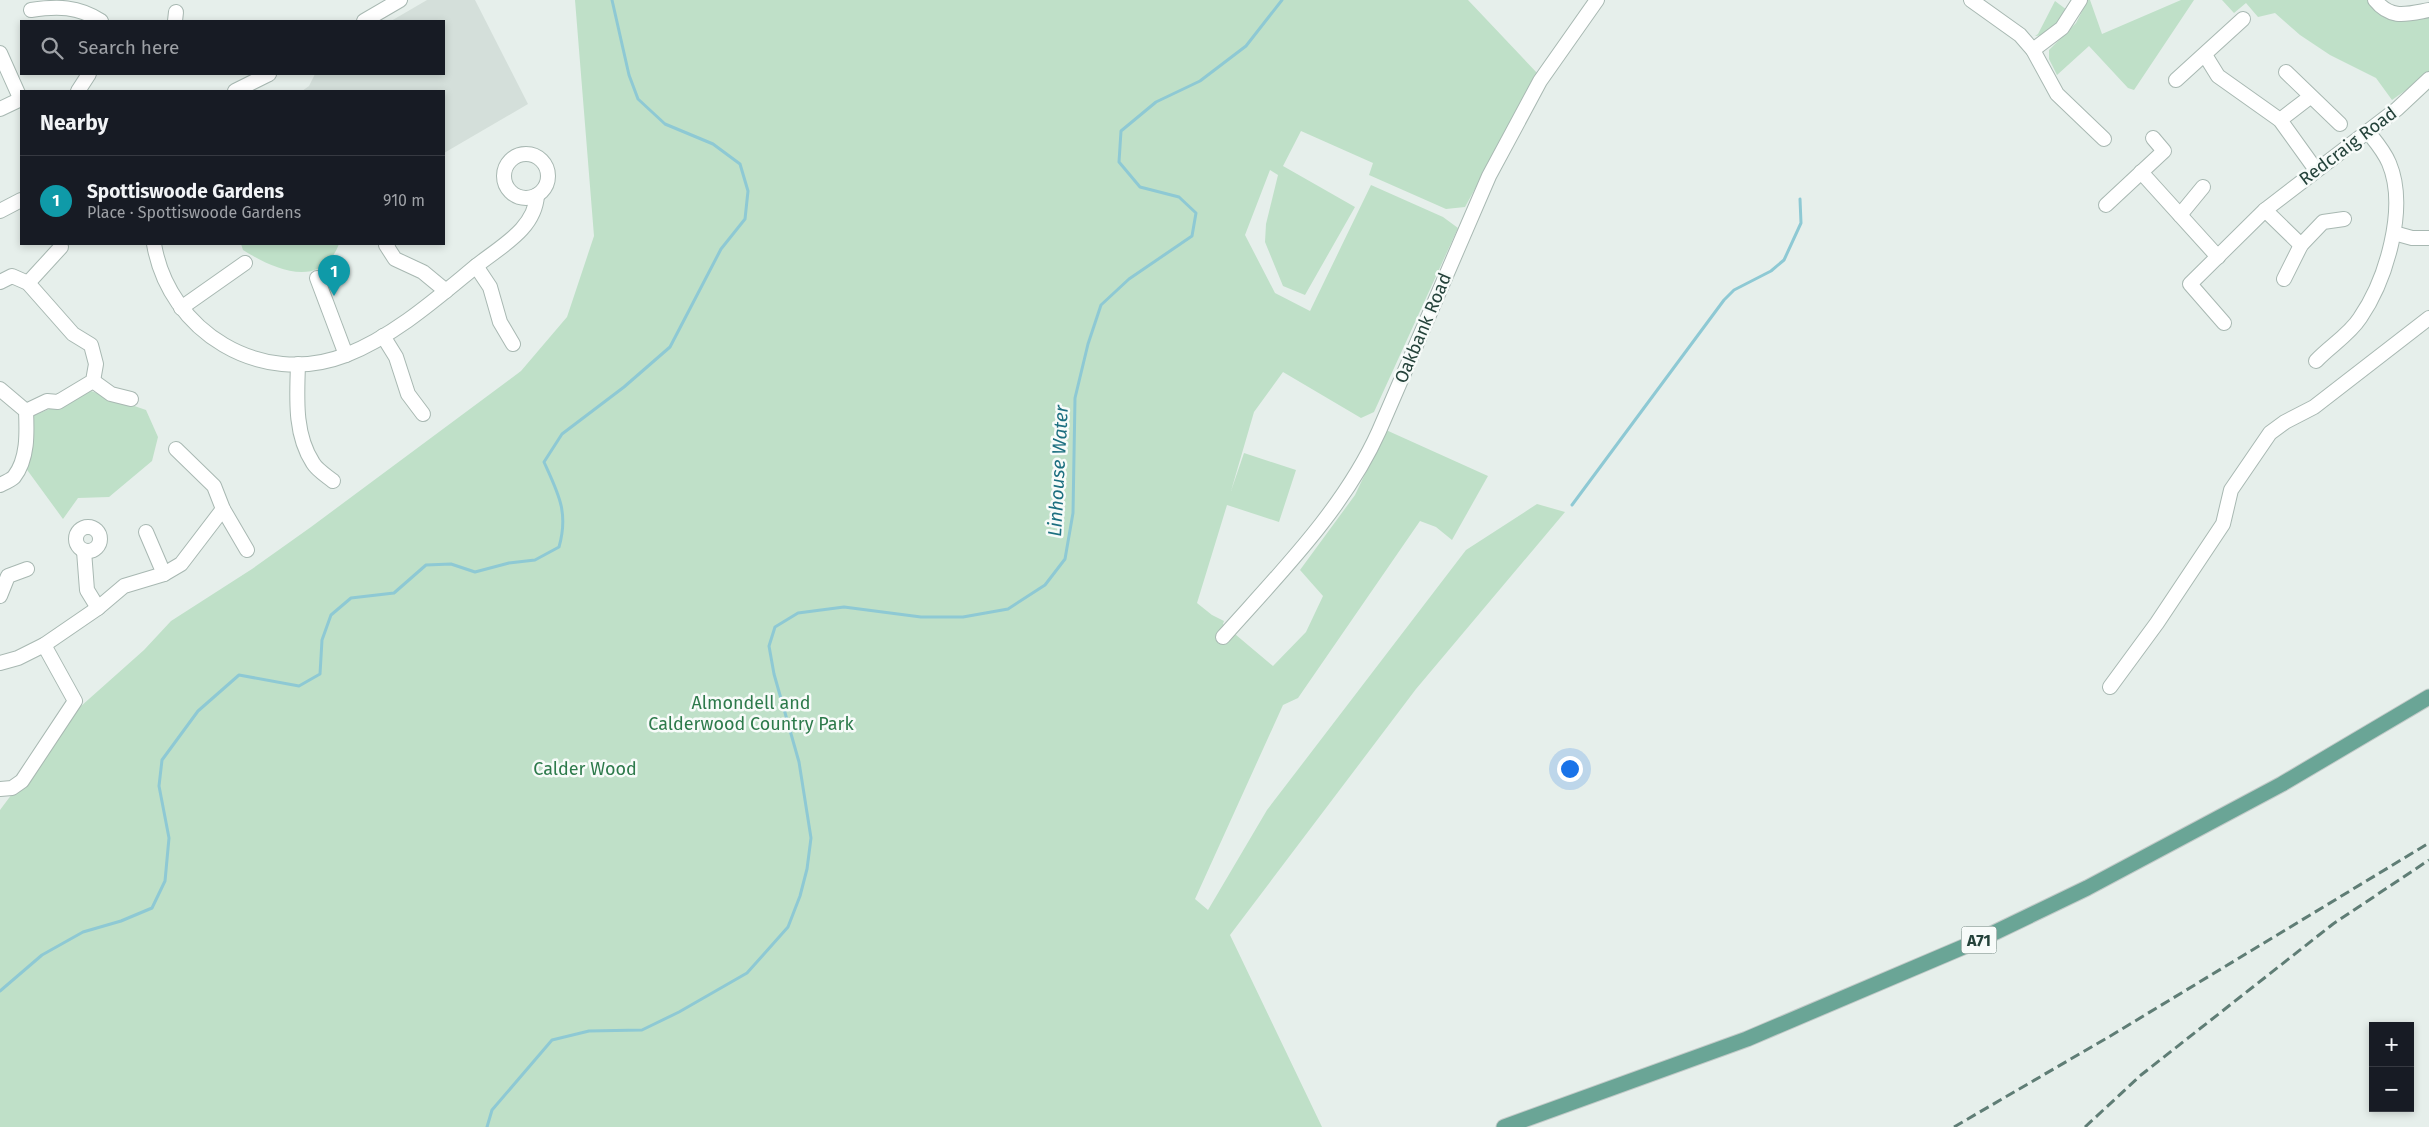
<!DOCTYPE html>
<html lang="en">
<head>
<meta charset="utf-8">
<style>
	body { margin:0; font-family:"Fira Sans",sans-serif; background:#242831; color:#f1f3f6 }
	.controls { position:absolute; right:15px; bottom:15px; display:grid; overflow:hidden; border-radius:0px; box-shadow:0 2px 8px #0003 }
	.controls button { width:45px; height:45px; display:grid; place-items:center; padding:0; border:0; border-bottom:1px solid #363941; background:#171b24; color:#f1f3f6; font:25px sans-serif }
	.you { position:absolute; left:1569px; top:768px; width:18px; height:18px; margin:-12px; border:4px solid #fff; border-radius:50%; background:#1a73e8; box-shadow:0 0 0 8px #1a73e833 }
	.badge { display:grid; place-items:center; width:32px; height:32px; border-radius:50%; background:#f4845f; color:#fff; font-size:16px; font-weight:700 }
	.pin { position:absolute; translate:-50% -41px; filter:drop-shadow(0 1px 2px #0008) }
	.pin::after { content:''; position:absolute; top:26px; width:18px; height:15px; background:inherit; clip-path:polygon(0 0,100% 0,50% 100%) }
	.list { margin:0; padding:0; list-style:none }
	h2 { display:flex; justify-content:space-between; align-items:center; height:65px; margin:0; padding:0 20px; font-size:21px }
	h2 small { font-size:16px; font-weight:400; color:#9ea1a6 }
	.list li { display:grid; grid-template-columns:32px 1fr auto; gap:15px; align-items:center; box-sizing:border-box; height:90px; padding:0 20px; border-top:1px solid #363941 }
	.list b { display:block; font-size:19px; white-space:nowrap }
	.list p { margin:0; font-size:16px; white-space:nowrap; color:#9ea1a6 }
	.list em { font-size:16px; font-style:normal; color:#9ea1a6 }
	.icon { flex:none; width:28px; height:28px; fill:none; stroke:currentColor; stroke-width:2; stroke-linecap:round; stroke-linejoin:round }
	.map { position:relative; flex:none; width:2429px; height:1127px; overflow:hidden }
	.search { position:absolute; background:#171b24; box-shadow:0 2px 8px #0003; left:20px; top:20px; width:425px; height:55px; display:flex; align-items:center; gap:12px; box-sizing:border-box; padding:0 18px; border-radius:0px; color:#9ea1a6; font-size:19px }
	.panel { position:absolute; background:#171b24; box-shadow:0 2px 8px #0003; left:20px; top:90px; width:425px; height:155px; border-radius:0px }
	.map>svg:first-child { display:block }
</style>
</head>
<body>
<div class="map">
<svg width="2429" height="1127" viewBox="0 0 2429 1127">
	<rect width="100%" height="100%" fill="#e6efeb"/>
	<path fill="#d4dfda" d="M 427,0 L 475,0 L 528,104 L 444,153 L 444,91 L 302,91 L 309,86 L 315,74 L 444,74 L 444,21 L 391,21 Z"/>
	<g fill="#bfe0c8">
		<path d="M 575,0 L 1468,0 L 1538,74 L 1465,207 L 1446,209 L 1369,175 L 1373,163 L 1301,131 L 1283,166 L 1355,207 L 1305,295 L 1283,286 L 1265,242 L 1266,224 L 1278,175 L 1270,170 L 1245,235 L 1275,293 L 1310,311 L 1371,185 L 1443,217 L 1458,228 L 1374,412 L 1361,418 L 1283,372 L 1254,412 L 1231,491 L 1244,453 L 1296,470 L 1279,522 L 1227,505 L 1197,603 L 1212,615 L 1224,621 L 1223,624 L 1273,666 L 1306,632 L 1323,596 L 1300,570 L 1355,495 L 1386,430 L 1488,476 L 1452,540 L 1436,527 L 1420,521 L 1298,698 L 1283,705 L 1195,899 L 1208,910 L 1267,810 L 1466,550 L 1537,504 L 1565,512 L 1416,689 L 1230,935 L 1322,1127 L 0,1127 L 0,810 L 71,715 L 144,650 L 171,621 L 252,569 L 311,527 L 521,371 L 567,317 L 594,236 Z"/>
		<path d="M 2088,0 L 2090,0 L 2102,34 L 2181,0 L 2194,0 L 2134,90 L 2128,88 L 2089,46 L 2057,75 L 2049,59 L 2049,50 L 2076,23 Z"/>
		<path d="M 2222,0 L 2372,0 C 2387,28 2402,21 2429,16 L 2429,82 L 2423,78 L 2392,100 L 2376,78 L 2330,55 L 2300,35 L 2275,13 L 2258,17 L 2246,3 L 2234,13 Z"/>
		<path d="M 2055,1 L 2067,10 C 2059,21 2050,36 2035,36 L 2038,34 Z"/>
		<path d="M 241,244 L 339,244 C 321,291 273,269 243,250 Z"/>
		<path d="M 91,391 L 146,410 L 158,437 L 152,461 L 109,497 L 78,498 L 63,519 L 25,467 L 33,416 Z"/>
	</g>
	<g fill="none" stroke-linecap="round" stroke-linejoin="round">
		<g stroke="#8ec9d4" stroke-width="3">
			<path d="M 1572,505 L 1724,300 L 1734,290 L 1771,271 L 1784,260 L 1801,223 L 1800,199"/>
			<path d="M 0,991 L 42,955 L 83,932 L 121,921 L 152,908 L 165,881 L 169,838 L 159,786 L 162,760 L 198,711 L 239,675 L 299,686 L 320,674 L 322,640 L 331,615 L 351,598 L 394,593 L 426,565 L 451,564 L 475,572 L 509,563 L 535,560 L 559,547 C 569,512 558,493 544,462 L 562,434 L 624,387 L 670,347 L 721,249 L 745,219 L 748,191 L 740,164 L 713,144 L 665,124 L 638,99 L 629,75 L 612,0"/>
			<path d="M 487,1127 L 492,1110 L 552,1040 L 589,1031 L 642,1030 L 679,1012 L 747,973 L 788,927 L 800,896 L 807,869 L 811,838 L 799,762 L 774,674 L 769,646 L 775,627 L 798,613 L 844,607 L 921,617 L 963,617 L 1008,609 L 1045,585 L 1065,559 L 1073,513 L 1075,398 L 1088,344 L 1101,305 L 1129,279 L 1192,236 L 1196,213 L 1179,197 L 1140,187 L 1119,162 L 1121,131 L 1156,102 L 1200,81 L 1246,46 L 1282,0"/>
		</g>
		<defs>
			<g id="minor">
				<path d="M 1971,0 L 2020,35 L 2033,50 L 2057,94 L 2104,139"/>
				<path d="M 2375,0 C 2391,20 2407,14 2429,10"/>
				<path d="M 31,10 C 57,6 78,6 101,21"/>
				<path d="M 175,21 L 176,12"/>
				<path d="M 364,21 L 400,0"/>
				<path d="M 2033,50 L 2062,28 L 2080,0"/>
				<path d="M 0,53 L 21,100"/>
				<path d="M 2205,55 L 2218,76 L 2280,120 L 2316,170"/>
				<path d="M 2286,72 L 2340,124"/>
				<path d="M 2176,80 L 2243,19"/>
				<path d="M 78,91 L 89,74"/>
				<path d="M 235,91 L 269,74"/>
				<path d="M 0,109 L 21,99"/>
				<path d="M 2280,120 L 2310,97"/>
				<circle cx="526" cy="176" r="22"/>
				<path d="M 2141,172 L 2218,257"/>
				<path d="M 2106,205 L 2164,151 L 2153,138"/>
				<path d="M 2265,210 L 2301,245"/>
				<path d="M 0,211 L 21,200"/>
				<path d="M 2180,215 L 2203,187"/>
				<path d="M 2394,233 L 2412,238 L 2429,238"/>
				<path d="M 154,244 C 169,332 261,388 346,355 C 394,336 436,299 475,267 C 499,247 535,230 537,195"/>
				<path d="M 388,244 L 386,245 L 395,259 L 423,272 L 446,291"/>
				<path d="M 476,266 L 490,287 L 500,322 L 513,344"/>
				<path d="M 317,278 L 346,355"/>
				<path d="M 2284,279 L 2301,245 L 2323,222 L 2344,219"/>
				<path d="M 0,282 L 12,276 L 28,283 L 73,334 L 91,345 L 96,364 L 93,381 L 58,402 L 47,401 L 26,411"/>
				<path d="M 28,283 L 61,247"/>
				<path d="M 181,308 L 245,263"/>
				<path d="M 2224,323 L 2190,284 L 2265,210 L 2397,109 L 2429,79"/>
				<path d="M 383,336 L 396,357 L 408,394 L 423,414"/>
				<path d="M 2316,361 C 2330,346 2349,335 2360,318 C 2386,280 2408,208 2389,163 C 2384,151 2376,142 2368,132"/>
				<path d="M 298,364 C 297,397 294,434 313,463 C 317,470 327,476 333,481"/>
				<path d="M 93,381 L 111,394 L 131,399"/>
				<path d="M 0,389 L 26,411 C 27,433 28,459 14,477 C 11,480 4,483 0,485"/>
				<path d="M 176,449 L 214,486 L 223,509 L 247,550"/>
				<circle cx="88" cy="539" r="12"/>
				<path d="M 146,532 L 164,574"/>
				<path d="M 84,551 L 87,590 L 98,608"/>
				<path d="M 0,596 L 8,576 L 27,569"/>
				<path d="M 1223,637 C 1279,574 1344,509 1379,431 L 1489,176 L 1540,81 L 1597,0"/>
				<path d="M 0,663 L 18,658 L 44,645 L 98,608 L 124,586 L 164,574 L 181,564 L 223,509"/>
				<path d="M 2110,687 L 2157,623 L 2223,524 L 2231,490 L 2270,433 L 2285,422 L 2314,407 L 2429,318"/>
				<path d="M 0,789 L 12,788 L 22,781 L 75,701 L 44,645"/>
			</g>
			<path id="major" d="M 1504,1127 L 1747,1039 L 1975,942 L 2087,888 L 2282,784 L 2429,697"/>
		</defs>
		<use href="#minor" stroke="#a8b8b2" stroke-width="16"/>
		<use href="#major" stroke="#c2cac8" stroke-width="17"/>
		<use href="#minor" stroke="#fff" stroke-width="14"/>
		<use href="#major" stroke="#6aa596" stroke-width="15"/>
		<g stroke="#5f7d75" stroke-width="3" stroke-dasharray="10 5" stroke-linecap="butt">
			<path d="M 1954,1127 L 2112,1035 L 2429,843"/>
			<path d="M 2085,1127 L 2141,1075 L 2333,924 L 2429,860"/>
		</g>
	</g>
	<g text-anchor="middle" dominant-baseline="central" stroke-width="5" stroke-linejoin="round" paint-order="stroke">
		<rect fill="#f7fbf9" stroke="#637a73" stroke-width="1" x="1961.5" y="926.5" width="35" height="27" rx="4"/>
		<g font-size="16" font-weight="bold" fill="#24423a">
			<text x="1979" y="940">A71</text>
		</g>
		<g font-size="18" fill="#24423a" stroke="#f7fbf9">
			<text transform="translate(2348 146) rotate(-37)">Redcraig Road</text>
			<text transform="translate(1423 328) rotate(-67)">Oakbank Road</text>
		</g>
		<g font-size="18" fill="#2d7a4b" stroke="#f7fbf9">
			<text x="751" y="703">Almondell and<tspan x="751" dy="21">Calderwood Country Park</tspan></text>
			<text x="585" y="769">Calder Wood</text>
		</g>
		<g font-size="19" font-style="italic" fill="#1c6f80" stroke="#f7fbf9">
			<text transform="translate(1058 471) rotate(-87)">Linhouse Water</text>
		</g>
	</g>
</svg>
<div class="controls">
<button>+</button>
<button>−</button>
</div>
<div class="you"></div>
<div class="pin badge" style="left:334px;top:296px;background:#0f9aa8">1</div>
<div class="search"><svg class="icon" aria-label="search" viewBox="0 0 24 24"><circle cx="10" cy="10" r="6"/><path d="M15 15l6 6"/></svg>Search here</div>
<section class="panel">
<h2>Nearby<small></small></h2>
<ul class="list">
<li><span class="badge" style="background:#0f9aa8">1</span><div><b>Spottiswoode Gardens</b><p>Place · Spottiswoode Gardens</p></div><em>910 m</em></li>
</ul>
</section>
</div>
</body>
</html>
